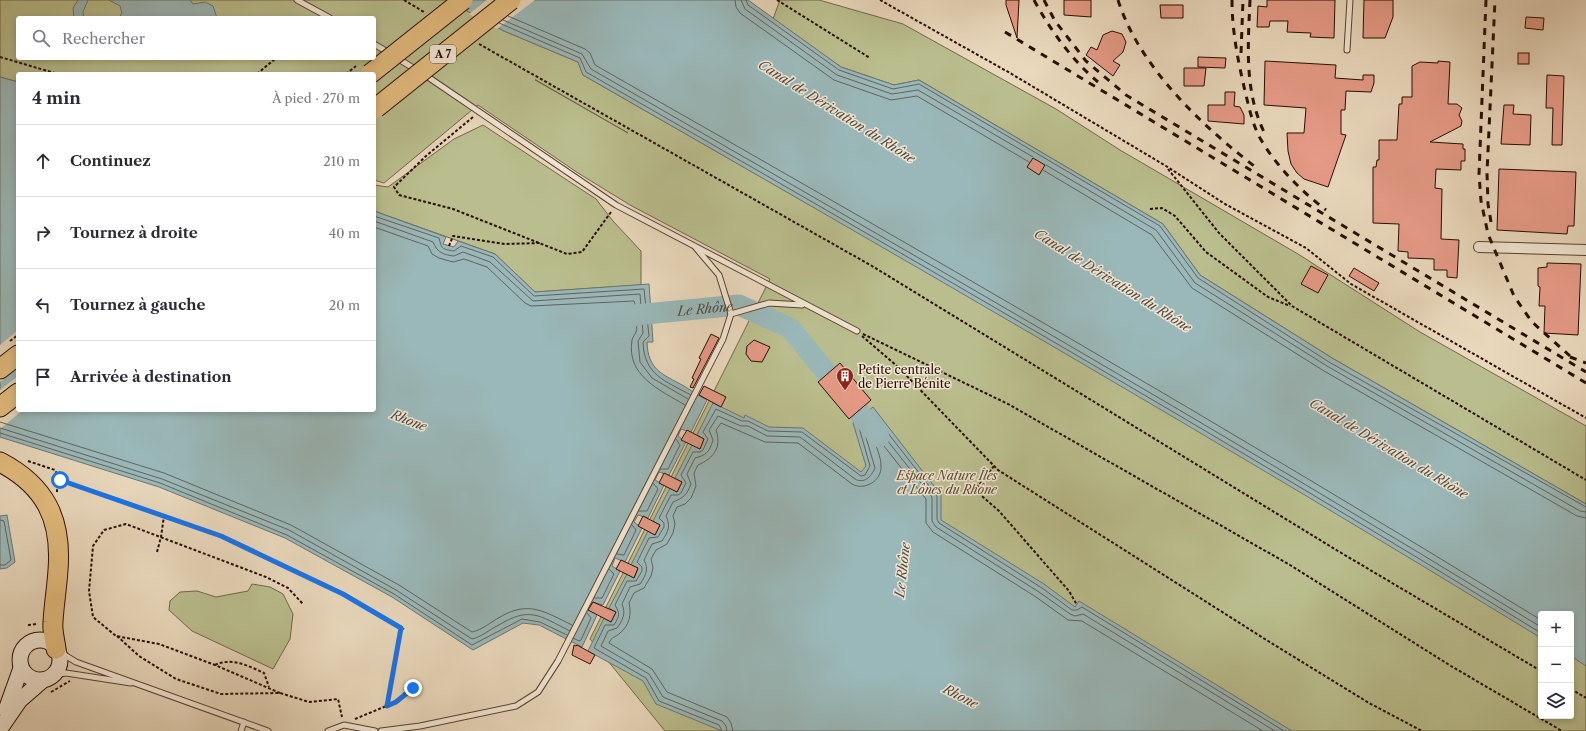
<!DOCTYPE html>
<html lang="fr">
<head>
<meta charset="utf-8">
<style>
	body { margin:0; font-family:"Libre Caslon Text",serif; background:#f7f7f7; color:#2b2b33 }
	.controls { position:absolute; right:12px; bottom:12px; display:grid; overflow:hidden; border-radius:4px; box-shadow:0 2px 6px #0003 }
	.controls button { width:36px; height:36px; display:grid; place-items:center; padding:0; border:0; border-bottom:1px solid #e1e1e2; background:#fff; color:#2b2b33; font:20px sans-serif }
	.stop { position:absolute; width:12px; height:12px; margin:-9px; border:3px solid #1a73e8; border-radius:50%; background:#fff }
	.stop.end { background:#1a73e8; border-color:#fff; box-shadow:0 1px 4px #0008 }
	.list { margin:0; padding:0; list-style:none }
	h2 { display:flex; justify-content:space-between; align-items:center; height:52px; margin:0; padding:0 16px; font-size:17px }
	h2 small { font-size:13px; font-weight:400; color:#7c7c81 }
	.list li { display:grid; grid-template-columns:26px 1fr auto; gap:12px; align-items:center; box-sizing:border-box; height:72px; padding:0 16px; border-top:1px solid #e1e1e2 }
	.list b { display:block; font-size:15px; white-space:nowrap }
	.list em { font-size:13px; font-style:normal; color:#7c7c81 }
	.icon { flex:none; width:22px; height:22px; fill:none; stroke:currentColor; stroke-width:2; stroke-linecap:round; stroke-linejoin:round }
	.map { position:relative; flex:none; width:1586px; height:731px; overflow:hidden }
	.search { position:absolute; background:#fff; box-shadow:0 2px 6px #0003; left:16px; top:16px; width:360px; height:44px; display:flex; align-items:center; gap:10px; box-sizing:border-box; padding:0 14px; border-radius:4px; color:#7c7c81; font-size:15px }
	.panel { position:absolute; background:#fff; box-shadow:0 2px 6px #0003; left:16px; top:72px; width:360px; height:340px; border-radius:4px }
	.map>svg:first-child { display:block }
</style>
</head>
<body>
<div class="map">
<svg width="1586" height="731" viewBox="0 0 1586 731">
	<rect width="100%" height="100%" fill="#e9d8bc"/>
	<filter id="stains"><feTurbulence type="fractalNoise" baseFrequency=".005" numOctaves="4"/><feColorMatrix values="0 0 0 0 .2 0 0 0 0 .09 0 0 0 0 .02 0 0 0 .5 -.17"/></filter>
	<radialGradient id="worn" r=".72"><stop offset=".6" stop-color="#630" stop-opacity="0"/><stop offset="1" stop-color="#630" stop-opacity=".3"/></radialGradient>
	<g fill="#babe8e" stroke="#726647" fill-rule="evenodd">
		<path d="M 0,0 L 447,0 L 504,31 L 578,62 L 583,75 L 808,204 L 1586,567 L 1586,731 L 665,731 L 590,639 L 770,279 L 630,205 L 578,173 L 478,105 L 384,183 L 374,180 L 374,74 L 18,74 L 18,82 L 0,77 ZM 18,18 L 374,18 L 374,58 L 18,58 ZM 535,80 L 536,80 L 628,133 ZM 1541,614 L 1571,614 L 1571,716 L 1541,716 Z"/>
		<path d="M 780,0 L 819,0 L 903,24 L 1056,109 L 1120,150 L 1298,254 L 1420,332 L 1586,426 L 1586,504 L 1332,358 L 1200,275 L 1163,224 L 919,80 L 894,85 L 841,67 L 773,19 Z"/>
		<path d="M 483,125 L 596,199 L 613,221 L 641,251 L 641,285 L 535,292 L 495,254 L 374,211 L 374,185 L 388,187 L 454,139 Z"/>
		<path d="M 252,584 L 270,587 L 283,594 L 293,614 L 290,639 L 273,669 L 192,631 L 169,610 L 170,601 L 180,592 L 197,591 L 216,597 L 248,591 Z"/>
	</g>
	<g fill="#9ab8b9" stroke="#6d746f">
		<path d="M 78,0 L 88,0 L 83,12 L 84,18 L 74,18 L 73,8 Z"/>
		<path d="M 109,0 L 190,0 L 193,4 L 205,2 L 213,6 L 217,18 L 119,18 L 122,13 L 120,6 Z"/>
		<path d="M 447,0 L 748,0 L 841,67 L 894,85 L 919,80 L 1163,224 L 1200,275 L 1332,358 L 1586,504 L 1586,666 L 1571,656 L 1571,614 L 1541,614 L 1541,638 C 1225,444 904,259 583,75 L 578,62 L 504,31 Z"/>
		<path d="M 0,77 L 18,82 L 18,410 L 374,410 L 374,211 L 446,237 L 443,244 L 454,247 L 458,241 L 495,254 L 535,292 L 649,284 L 653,342 L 647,342 C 648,370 662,374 684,386 C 692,391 700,397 707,400 L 691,432 L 681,429 L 678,436 L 686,442 L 669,475 L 659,472 L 655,480 L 664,485 L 648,518 L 638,515 L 634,522 L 642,528 L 625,562 L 615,558 L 612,566 L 620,571 L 603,605 L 593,602 L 589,609 L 597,615 L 582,647 L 539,625 L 523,623 L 473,650 L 392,597 L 285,538 L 159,487 L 0,437 Z"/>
		<path d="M 713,403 L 744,418 L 745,415 L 769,427 L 803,428 L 861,472 L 866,466 L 853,423 L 873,407 L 941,495 L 941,520 L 1044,584 L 1075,607 L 1079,601 L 1292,731 L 722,731 L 656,704 L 643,681 L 588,651 L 604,618 L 611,622 L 616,612 L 609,608 L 627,574 L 634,578 L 638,569 L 631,565 L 648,531 L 655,535 L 660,525 L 653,521 L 670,488 L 677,492 L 682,482 L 675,478 L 692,445 L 700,449 L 704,439 L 697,435 Z"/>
		<path d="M 7,515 L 15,562 L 7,568 L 0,569 L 0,516 Z"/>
	</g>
	<g fill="#e9d8bc">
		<path d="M 487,0 L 535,0 L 497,29 L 469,14 Z"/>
		<path d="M 18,330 L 18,368 L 0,382 L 0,345 Z"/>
		<path d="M 18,376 L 18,410 L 23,410 L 0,429 L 0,390 Z"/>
	</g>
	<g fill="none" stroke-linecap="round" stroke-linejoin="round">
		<g stroke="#62625c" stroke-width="1">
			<path d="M 735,0 L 736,7 L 740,13 L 834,80 L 891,100 L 917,96 L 1029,162"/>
			<path d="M 741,0 L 745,9 L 837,75 L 892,94 L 918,90 L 1033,157"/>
			<path d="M 746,0 L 748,5 L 839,70 L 893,89 L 919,84 L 1160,226 L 1198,278 L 1329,362 L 1586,507"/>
			<path d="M 508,16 L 585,49 L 590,53 L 595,65 C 913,246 1230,429 1541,620"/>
			<path d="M 503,20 L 582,54 L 591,69 C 909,252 1228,435 1541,627"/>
			<path d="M 499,23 L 580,58 L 586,72 C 907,256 1227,440 1541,633"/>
			<path d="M 1046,165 L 1156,230 L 1195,283 L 1327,366 L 1580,511 L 1586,512"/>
			<path d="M 1043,170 L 1152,235 L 1192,288 L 1324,371 L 1577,516 L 1586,518"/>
			<path d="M 374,216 L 439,238 C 442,249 441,249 454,251 L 461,246 L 493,257 L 534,296 L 644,289 L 649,336 L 643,342 C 644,375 665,381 691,395"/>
			<path d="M 374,221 L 433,242 C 437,252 443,255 454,256 L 463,252 L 490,262 L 533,301 L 640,294 L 643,333 L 638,341 L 640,362 L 652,378 L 688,399"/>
			<path d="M 374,227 L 428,246 L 432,254 L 439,258 L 453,262 L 464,259 L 487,267 L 525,303 L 531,306 L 634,301 C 636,305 638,327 636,332 C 635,335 633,336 632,340 C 626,376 660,390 685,405"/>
			<path d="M 0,422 L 164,473 L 291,525 L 399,585 L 472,632 C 482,630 491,622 500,617 C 529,600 545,612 572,625"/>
			<path d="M 0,428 L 162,479 L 289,530 L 396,590 L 472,639 C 481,637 489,630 497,626 C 530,606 538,615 570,631"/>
			<path d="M 0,433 L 160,483 L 287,535 L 394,594 L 472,645 L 522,619 L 540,622 L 567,635"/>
			<path d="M 660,469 L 668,469 L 680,445 L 676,439"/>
			<path d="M 639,511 L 647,511 L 658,489 L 653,483"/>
			<path d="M 0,520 L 4,521 L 11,560 L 5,565 L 0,565"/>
			<path d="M 617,554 L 624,555 L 636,530 L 632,525"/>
			<path d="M 594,598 L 602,598 L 614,574 L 609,569"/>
			<path d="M 573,638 L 579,641 L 581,640 L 591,618 L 587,613"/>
			<path d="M 722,731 L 719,725 L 659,701 L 646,678 L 594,648 L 605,625 L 614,625 C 620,615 620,614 615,605 L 627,581 L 636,581 L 642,571 L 642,567 L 637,562 L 649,538 L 658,537 L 664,527 L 664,523 L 659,518 L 671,495 L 678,495 L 681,493 L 686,483 L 681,475 L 693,452 L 700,452 L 703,450 L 708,439 L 703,432 L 716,409 L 742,421 L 748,421 L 768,431 L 802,432 L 861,476 L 865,475 L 870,466 L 858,424 L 873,414 L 937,496 L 937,519 L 939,523 L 1042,588 L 1072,610 L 1077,610 L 1082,607 L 1284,731"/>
			<path d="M 727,731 L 726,726 L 722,721 L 663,697 L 649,674 L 601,646 L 608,631 L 617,628 C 623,620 626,613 622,604 L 630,587 L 640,584 C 646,575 649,569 644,560 L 652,544 L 662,541 C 668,532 671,526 666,516 L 673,502 C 683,498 687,495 691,484 L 687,474 L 695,458 C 706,455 709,453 713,440 L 709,430 L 718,416 L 741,426 L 748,426 L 767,436 L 800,437 L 855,479 C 864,484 871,477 875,468 L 863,427 L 872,421 L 932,497 L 932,521 L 936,527 L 1039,592 L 1070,614 L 1075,616 L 1083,614 L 1275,731"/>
			<path d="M 733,731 L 731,723 L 727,717 L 667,692 L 652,669 L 609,643 C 612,636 615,638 620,633 C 629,626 632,614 629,603 L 634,593 L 644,588 L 651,576 L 653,568 L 651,559 L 656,550 L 667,544 L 673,533 L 675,524 L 673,516 L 677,507 L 685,504 L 691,498 L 696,486 L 694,473 L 698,465 C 714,458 722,447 716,430 L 721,423 L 765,442 L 798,443 L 852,484 C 864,491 882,481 881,466 C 881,457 876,446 873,438 L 876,436 L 926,499 L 926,523 L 933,532 L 1036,597 L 1068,620 L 1082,621 L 1263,731"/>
		</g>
		<path stroke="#9ab8b9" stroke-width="21" id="s1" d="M 625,321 L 635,315 L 739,305 L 790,328 L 879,437"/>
	</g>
	<g fill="#e59a86" stroke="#290d00">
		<path d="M 1006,0 L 1019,0 L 1017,38 L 1006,5 Z"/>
		<path d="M 1064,0 L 1091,0 L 1091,17 L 1064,15 Z"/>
		<path d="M 1267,0 L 1335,0 L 1334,38 L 1310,37 L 1311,33 L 1287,32 L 1288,21 L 1270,21 L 1269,27 L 1257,27 L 1258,6 L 1267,7 Z"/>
		<path d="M 1364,0 L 1393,0 L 1393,17 L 1385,38 L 1363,38 Z"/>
		<path d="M 1160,5 L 1183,5 L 1183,18 L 1161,18 Z"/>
		<path d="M 1526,17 L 1544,18 L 1543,30 L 1525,28 Z"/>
		<path d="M 1112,31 L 1122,34 L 1126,42 L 1123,52 L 1113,61 L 1120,65 L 1113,76 L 1086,55 L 1091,47 L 1097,50 L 1103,35 Z"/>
		<rect x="1518" y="53" width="11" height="11"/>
		<path d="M 1198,57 L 1226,58 L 1225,68 L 1198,67 Z"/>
		<path d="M 1265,61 L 1336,65 L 1335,78 L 1363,80 L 1363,75 L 1374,75 L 1374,83 L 1371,92 L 1346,91 L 1345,110 L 1341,110 L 1341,134 L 1346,135 L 1328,187 L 1304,179 L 1297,173 L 1291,164 L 1288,151 L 1287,133 L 1304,133 L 1306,108 L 1264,105 Z"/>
		<path d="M 1438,61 L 1450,62 L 1448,104 L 1457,104 L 1462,108 L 1459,115 L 1462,121 L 1461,126 L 1430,142 L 1463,144 L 1463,149 L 1465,149 L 1465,161 L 1461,161 L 1461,170 L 1436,169 L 1435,188 L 1442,189 L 1441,239 L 1459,240 L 1457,278 L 1447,277 L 1447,270 L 1434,270 L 1434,259 L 1408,258 L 1408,252 L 1398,251 L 1399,224 L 1373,223 L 1373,167 L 1376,167 L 1377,160 L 1379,160 L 1379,140 L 1397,140 L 1399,104 L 1402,104 L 1402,97 L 1412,97 L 1412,66 L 1420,62 L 1438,63 Z"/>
		<path d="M 1184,68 L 1206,68 L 1204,86 L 1184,86 Z"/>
		<path d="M 1547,75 L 1564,76 L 1562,145 L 1552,145 L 1553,108 L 1546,108 Z"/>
		<path d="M 1225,92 L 1235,92 L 1234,106 L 1240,107 L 1244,115 L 1244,124 L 1208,121 L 1208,105 L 1225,105 Z"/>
		<path d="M 1504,105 L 1514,105 L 1513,114 L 1531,115 L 1530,145 L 1501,144 Z"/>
		<path d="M 1033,158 L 1045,165 L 1039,175 L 1027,167 Z"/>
		<path d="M 1499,169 L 1576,172 L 1574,226 L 1568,226 L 1567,234 L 1497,230 Z"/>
		<path d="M 1547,263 L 1581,264 L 1578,335 L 1544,333 L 1545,306 L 1539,306 L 1540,287 L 1538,286 L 1538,268 L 1547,267 Z"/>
		<path d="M 1311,266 L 1328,275 L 1318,293 L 1301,284 Z"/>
		<path d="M 1354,268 L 1379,283 L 1374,291 L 1349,276 Z"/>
		<path d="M 711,334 L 719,338 L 693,388 L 690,387 L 694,379 L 692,378 L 701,359 L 699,358 Z"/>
		<path d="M 754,340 L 770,347 L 762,362 L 751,361 L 746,354 L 747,346 Z"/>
		<path d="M 840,363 L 871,400 L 849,419 L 818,382 Z"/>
		<path d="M 704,386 L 726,397 L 721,407 L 699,395 Z"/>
		<path d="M 687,430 L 704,439 L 700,449 L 681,440 Z"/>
		<path d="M 664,473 L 682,482 L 677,492 L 659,483 Z"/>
		<path d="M 643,516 L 660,525 L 655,535 L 638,526 Z"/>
		<path d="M 621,560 L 638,568 L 634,578 L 616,569 Z"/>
		<path d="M 593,602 L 616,612 L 611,622 L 588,610 Z"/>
		<path d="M 574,645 L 576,646 L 577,645 L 595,655 L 590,664 L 572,655 Z"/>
	</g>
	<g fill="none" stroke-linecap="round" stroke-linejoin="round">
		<defs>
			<g id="lane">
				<path d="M 297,0 L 330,18"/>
				<path d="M 374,44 L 389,53"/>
				<path d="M 1347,50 L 1350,0"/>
				<path d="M 397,58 L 418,71"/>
				<path d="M 425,75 L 616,205 L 857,331"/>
				<path d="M 731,314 L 769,303 L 802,305"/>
				<path d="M 58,651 L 76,662 L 268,731"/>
				<path d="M 53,675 L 66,673 L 131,683"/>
				<path d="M 241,731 L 244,722"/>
				<path d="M 328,731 L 344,725 L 375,731"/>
				<path d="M 381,731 L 420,726 L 516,706 L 538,692 L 558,661 L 723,339 L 731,314 L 719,275 L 696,248"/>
			</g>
			<path id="street" d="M 1479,247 L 1586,250"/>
			<g id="secondary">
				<circle cx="40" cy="660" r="20"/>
				<path d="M 6,710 L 21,668"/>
				<path d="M 0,729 L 20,700 L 43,680"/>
			</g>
			<g id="highway">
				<path d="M 0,369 L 18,355"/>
				<path d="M 0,407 L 18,393"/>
				<path d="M 0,462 C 46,486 62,520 58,570 C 57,587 54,604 53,622 C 52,631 55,640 56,649"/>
			</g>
		</defs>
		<use href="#lane" stroke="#59402f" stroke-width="7"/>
		<use href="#street" stroke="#59402f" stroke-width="12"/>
		<use href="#secondary" stroke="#290d00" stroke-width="17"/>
		<use href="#highway" stroke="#290d00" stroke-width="21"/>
		<g stroke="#290d00" stroke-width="2" stroke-dasharray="3 2" stroke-linecap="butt">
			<path d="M 404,0 L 424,12"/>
			<path d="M 777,0 L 870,58"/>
			<path d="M 880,0 L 1010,73 L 1166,166 L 1225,204 L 1306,248 L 1351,284 L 1586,418"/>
			<path d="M 479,44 L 872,266 L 1338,551 L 1541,671"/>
			<path d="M 0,57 L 58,74"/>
			<path d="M 257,74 L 276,58"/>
			<path d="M 346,74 L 356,66"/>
			<path d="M 473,117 L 426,156 L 394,187 L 399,195 L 453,209 L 567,254 L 582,252 L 611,212"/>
			<path d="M 1168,169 L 1219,233 L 1292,306 L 1586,480"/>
			<path d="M 1150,209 L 1162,208 L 1175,216 L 1206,252 L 1268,297 L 1290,306"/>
			<path d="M 449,246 L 453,236 L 505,244 L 540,243"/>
			<path d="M 863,334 L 1008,404 L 1290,565 L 1451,666 L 1562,731"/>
			<path d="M 862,336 L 898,367 L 998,470 L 1268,641 L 1369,703 L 1422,731"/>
			<path d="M 10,341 L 18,335"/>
			<path d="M 28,461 L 55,470 L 60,480 L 57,484 L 57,492"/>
			<path d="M 994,466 L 975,490 L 999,511 L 1069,591 L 1077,605"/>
			<path d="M 60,480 L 221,536 L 343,594 L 404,629"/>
			<path d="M 157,552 L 161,537 L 164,516"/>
			<path d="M 28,625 L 37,624"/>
			<path d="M 117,636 L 139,656 L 176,679 L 221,694 L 280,693 L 309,702 L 338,699 L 342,717"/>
			<path d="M 215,665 C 231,657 249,666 264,673 L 269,687"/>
			<path d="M 1571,689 L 1586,698"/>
			<path d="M 51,692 L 70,681"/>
			<path d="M 280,693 L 215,665 L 159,644 L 116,636 L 93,617 L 89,591 L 93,546 L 104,530 L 126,524 L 266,577 L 288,588 L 303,604"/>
			<path d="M 387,705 L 401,628"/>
			<path d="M 355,719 L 396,702 L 413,689"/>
		</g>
		<use href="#lane" stroke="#f1e6d3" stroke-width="5"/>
		<use href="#street" stroke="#f1e6d3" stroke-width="10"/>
		<use href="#secondary" stroke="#f1e6d3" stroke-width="15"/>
		<use href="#highway" stroke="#e4bc7e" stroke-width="19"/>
		<g stroke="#290d00" stroke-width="3" stroke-dasharray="7 7" stroke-linecap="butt">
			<path d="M 1034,0 C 1051,31 1071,59 1098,82"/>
			<path d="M 1044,0 L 1055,21 L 1086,61 L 1126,95 L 1586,372"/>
			<path d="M 1118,0 C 1139,67 1203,127 1258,169"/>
			<path d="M 1232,0 C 1232,31 1238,61 1245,91 C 1249,107 1252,123 1260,138 C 1276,166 1301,191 1326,210"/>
			<path d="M 1250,0 C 1248,46 1244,92 1265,134"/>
			<path d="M 1486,0 L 1479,174 L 1481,201 L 1488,234 L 1514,296 L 1532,322 L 1570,356"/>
			<path d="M 1005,32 L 1586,383"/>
			<path d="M 1241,53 L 1243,0"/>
			<path d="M 1491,222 L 1488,204 L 1487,173 L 1495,0"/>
			<path d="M 1570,357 L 1586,363"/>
		</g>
		<defs>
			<g id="highway-bridge">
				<path d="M 370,74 L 463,0"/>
				<path d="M 376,108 L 511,0"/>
			</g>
		</defs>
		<use href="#highway-bridge" stroke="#290d00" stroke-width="21" stroke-linecap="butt"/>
		<use href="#highway-bridge" stroke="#e4bc7e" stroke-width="19"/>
	</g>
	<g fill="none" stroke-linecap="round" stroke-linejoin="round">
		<path stroke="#1a73e8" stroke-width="5" d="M 60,480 L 221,536 L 343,594 L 401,628 L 387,706 L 396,702 L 413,688"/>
	</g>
	<defs>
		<symbol id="building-pin" viewBox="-11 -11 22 30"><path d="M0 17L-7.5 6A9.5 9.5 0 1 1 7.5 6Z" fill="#8f2418" stroke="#f1e6d3"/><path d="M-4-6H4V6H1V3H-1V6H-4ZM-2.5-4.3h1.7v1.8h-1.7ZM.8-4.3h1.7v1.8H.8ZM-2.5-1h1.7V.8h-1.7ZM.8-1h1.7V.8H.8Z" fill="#fff"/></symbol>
	</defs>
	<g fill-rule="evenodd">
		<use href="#building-pin" x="835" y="366" width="20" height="27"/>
	</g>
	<g text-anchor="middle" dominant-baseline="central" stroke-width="3" stroke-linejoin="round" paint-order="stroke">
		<rect fill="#f1e6d3" stroke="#654e3f" stroke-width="1" x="430" y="45" width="26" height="18" rx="3"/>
		<g font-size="11" font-weight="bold" fill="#290d00">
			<text x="443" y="54">A 7</text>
		</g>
		<g font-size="12" fill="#290d00" stroke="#f1e6d3" text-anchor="start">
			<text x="858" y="369">Petite centrale<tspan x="858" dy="14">de Pierre Bénite</tspan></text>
		</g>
		<g font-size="12" font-style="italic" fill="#5c4b32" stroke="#f1e6d3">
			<text x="947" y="475">Espace Nature Îles<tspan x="947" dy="14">et Lônes du Rhône</tspan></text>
		</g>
		<g font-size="13" font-style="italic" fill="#514941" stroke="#f1e6d3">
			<text transform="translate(837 111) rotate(32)">Canal de Dérivation du Rhône</text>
			<text transform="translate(1113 280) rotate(32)">Canal de Dérivation du Rhône</text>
			<text stroke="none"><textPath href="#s1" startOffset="82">Le Rhône</textPath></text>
			<text transform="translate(409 420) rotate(21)">Rhone</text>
			<text transform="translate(1389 448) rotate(31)">Canal de Dérivation du Rhône</text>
			<text transform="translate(902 570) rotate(-84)">Le Rhône</text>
			<text transform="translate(961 696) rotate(27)">Rhone</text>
		</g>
	</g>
	<rect width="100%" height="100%" filter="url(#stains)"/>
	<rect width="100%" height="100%" fill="url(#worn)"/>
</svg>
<div class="controls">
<button>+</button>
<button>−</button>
<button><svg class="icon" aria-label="layers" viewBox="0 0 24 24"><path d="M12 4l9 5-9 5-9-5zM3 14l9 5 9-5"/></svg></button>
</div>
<div class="stop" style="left:60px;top:480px"></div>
<div class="stop end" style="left:413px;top:688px"></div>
<div class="search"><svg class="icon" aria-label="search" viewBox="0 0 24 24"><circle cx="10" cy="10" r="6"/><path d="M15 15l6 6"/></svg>Rechercher</div>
<section class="panel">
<h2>4 min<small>À pied · 270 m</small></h2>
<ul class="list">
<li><svg class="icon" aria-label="ahead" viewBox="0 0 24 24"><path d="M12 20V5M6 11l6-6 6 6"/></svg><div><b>Continuez</b></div><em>210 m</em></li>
<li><svg class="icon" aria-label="right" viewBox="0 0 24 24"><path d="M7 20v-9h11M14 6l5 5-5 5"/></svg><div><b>Tournez à droite</b></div><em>40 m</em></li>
<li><svg class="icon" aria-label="left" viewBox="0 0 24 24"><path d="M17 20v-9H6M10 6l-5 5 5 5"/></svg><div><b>Tournez à gauche</b></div><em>20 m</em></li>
<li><svg class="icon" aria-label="arrive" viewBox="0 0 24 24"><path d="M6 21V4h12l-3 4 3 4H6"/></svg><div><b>Arrivée à destination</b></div></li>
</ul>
</section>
</div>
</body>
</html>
